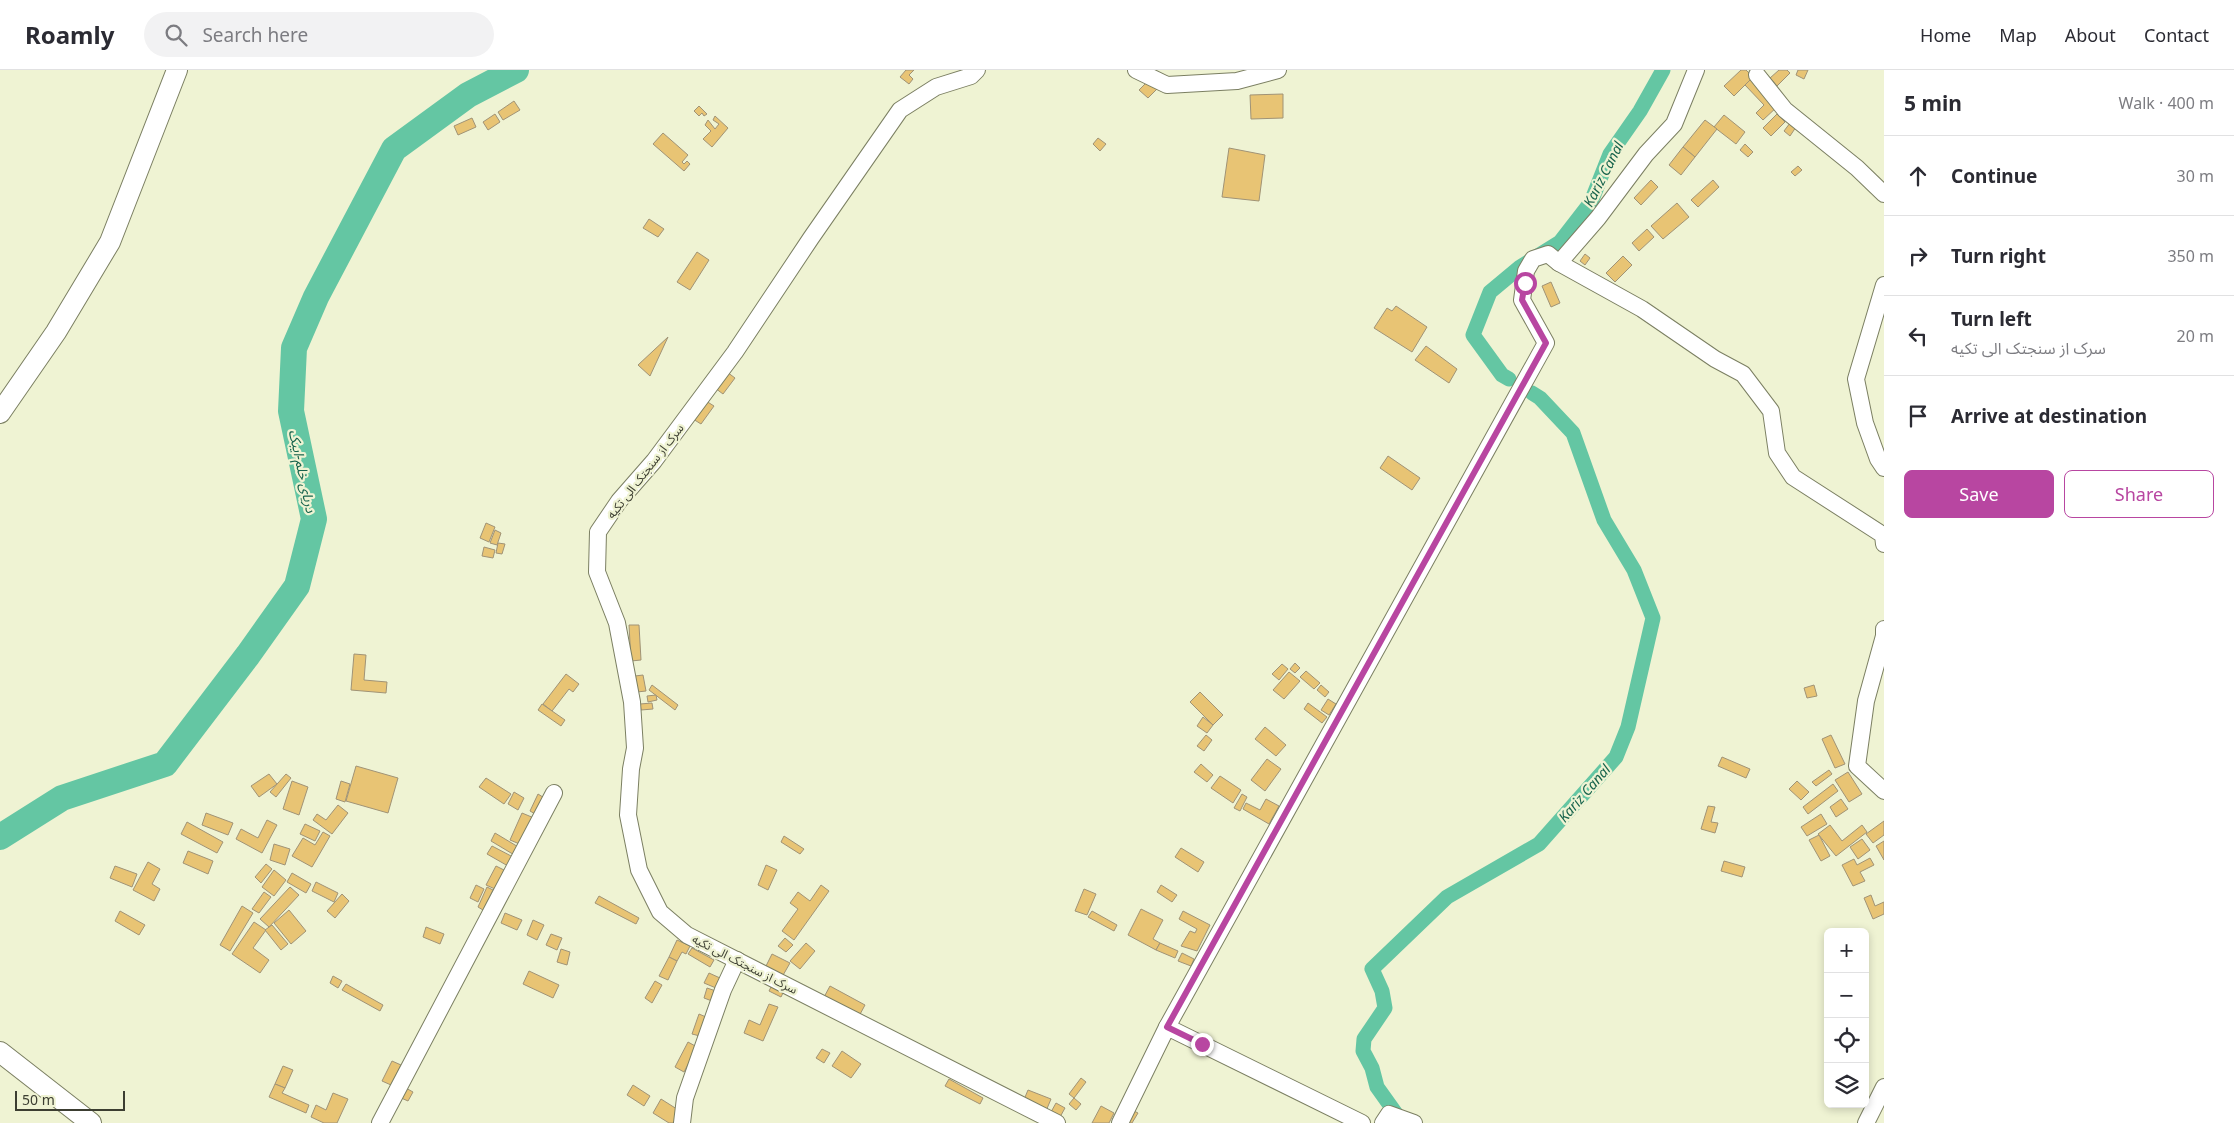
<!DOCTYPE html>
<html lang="en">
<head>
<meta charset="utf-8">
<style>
	body { margin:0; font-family:"Noto Sans","Noto Sans Arabic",sans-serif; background:#f2f2f3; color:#2b2b33 }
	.controls { position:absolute; right:15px; bottom:15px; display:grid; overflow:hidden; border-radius:8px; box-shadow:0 2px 8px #0003 }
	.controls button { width:45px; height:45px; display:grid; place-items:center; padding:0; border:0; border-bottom:1px solid #e1e1e2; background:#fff; color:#2b2b33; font:25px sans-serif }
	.scale { position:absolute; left:15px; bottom:12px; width:110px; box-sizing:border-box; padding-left:5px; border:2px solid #3c3e31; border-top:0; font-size:14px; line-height:18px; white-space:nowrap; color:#3c3e31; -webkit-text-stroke:4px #eff3d3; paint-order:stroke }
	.stop { position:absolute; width:15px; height:15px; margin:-11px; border:4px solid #b846a1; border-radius:50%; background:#fff }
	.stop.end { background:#b846a1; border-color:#fff; box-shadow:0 1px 5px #0008 }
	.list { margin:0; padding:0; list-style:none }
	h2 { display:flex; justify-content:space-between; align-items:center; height:65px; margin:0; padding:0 20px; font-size:21px }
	h2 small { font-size:16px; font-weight:400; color:#7c7c81 }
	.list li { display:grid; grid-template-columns:32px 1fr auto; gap:15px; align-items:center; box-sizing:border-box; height:80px; padding:0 20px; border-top:1px solid #e1e1e2 }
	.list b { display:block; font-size:19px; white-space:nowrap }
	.list p { margin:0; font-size:16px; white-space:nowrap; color:#7c7c81 }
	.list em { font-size:16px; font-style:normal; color:#7c7c81 }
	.actions { display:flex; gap:10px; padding:15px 20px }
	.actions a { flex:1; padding:11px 0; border:1px solid #b846a1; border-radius:8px; text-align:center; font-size:18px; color:#b846a1 }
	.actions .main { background:#b846a1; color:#fff }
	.icon { flex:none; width:28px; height:28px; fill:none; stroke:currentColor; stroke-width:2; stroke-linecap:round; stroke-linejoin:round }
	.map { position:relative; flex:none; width:1884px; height:1053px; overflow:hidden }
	header { display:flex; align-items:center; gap:30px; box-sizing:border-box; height:70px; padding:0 25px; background:#fff; border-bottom:1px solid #e1e1e2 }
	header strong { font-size:24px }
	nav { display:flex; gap:28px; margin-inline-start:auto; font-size:18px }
	.search { width:350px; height:45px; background:#f2f2f3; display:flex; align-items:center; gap:12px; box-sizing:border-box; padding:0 18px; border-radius:28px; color:#7c7c81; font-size:19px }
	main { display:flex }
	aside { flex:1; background:#fff }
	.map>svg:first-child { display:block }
</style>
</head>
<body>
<header>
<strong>Roamly</strong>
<div class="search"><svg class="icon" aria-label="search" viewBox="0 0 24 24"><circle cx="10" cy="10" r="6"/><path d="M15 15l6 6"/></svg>Search here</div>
<nav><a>Home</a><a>Map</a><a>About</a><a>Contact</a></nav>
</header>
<main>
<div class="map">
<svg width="1884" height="1053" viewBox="0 0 1884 1053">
	<rect width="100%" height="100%" fill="#eff3d3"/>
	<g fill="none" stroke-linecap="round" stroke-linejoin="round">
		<g stroke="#64c6a3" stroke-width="15">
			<path d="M 1509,309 L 1502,305 L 1473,265 L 1490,222 L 1520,197 L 1560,172 L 1591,132 L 1610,84 L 1640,41 L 1663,0"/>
			<path d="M 1402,1052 L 1377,1017 L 1372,998 L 1363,981 L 1364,969 L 1385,938 L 1382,921 L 1372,899 L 1447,827 L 1539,774 L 1616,687 L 1628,657 L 1653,548 L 1634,500 L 1604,450 L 1573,363 L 1540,328 L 1532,323"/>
		</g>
		<path stroke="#64c6a3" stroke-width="26" d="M 0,767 L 62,728 L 165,694 L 248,585 L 297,516 L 314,449 L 291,341 L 294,278 L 316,227 L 394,79 L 468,25 L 516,0"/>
	</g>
	<g fill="#e8c474" stroke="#a09376">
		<path d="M 906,0 L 914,0 L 909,5 L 913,9 L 909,14 L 900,7 Z"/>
		<path d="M 1741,0 L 1746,0 L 1753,7 L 1734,26 L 1724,16 Z"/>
		<path d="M 1779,0 L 1787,0 L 1790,3 L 1777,16 L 1770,8 Z"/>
		<path d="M 1798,0 L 1808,0 L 1804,9 L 1796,5 Z"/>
		<path d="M 1751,9 L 1778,36 L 1763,50 L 1756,43 L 1764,35 L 1745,15 Z"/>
		<path d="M 1148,11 L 1157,19 L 1148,28 L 1139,20 Z"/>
		<path d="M 1283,24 L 1283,48 L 1251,49 L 1250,25 Z"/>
		<path d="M 514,31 L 520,40 L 503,50 L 498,42 Z"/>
		<path d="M 699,36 L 707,44 L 704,46 L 702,43 L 699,46 L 694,41 Z"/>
		<path d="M 495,44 L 500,52 L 488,60 L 483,52 Z"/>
		<path d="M 1777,44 L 1785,52 L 1771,66 L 1763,58 Z"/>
		<path d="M 1724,45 L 1745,62 L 1736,74 L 1714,57 Z"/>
		<path d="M 715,46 L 728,58 L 712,77 L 703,69 L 711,61 L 705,55 L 708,50 L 715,59 L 719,54 L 713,50 Z"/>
		<path d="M 472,48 L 476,57 L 458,65 L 454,56 Z"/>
		<path d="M 1705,50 L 1717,59 L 1695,87 L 1683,77 Z"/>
		<path d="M 1790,53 L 1796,57 L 1790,66 L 1784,61 Z"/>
		<path d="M 663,63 L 688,85 L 682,92 L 684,94 L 687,91 L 690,94 L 684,101 L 653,74 Z"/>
		<path d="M 1098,68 L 1106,74 L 1100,81 L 1093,74 Z"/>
		<path d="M 1745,74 L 1753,82 L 1748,87 L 1740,80 Z"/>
		<path d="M 1683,77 L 1695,87 L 1681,105 L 1669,95 Z"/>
		<path d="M 1229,78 L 1265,85 L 1259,131 L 1222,127 Z"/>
		<path d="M 1798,96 L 1802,100 L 1795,106 L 1791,102 Z"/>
		<path d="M 1651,110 L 1658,117 L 1641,135 L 1634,128 Z"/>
		<path d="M 1713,110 L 1719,117 L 1698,137 L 1691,130 Z"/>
		<path d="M 1677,133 L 1689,147 L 1663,169 L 1651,156 Z"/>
		<path d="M 649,149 L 664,159 L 658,167 L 643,158 Z"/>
		<path d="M 1647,159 L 1654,167 L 1639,181 L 1632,173 Z"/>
		<path d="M 697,182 L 709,190 L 690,220 L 677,212 Z"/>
		<path d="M 1585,184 L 1590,188 L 1585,195 L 1580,191 Z"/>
		<path d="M 1623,186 L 1632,195 L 1615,212 L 1606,203 Z"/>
		<path d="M 1551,212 L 1560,233 L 1551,237 L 1542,216 Z"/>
		<path d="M 1396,236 L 1427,257 L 1412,282 L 1374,258 L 1387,238 L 1392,241 Z"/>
		<path d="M 668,267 L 650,306 L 638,295 Z"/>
		<path d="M 1426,276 L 1457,299 L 1449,313 L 1415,290 Z"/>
		<path d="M 727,302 L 735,308 L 723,324 L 715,318 Z"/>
		<path d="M 706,331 L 714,336 L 701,354 L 693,349 Z"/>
		<path d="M 1388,386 L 1420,408 L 1412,420 L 1380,398 Z"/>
		<path d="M 486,453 L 495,457 L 489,472 L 480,468 Z"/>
		<path d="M 495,460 L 501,463 L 497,475 L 490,473 Z"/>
		<path d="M 498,473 L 505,474 L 502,484 L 496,483 Z"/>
		<path d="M 484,477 L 495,480 L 493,488 L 482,486 Z"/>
		<path d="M 629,555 L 639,555 L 641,590 L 631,591 Z"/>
		<path d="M 354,584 L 366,585 L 364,610 L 387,612 L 386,623 L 351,620 Z"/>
		<path d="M 1295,593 L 1300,598 L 1295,603 L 1290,599 Z"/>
		<path d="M 1282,594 L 1288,599 L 1279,610 L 1272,604 Z"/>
		<path d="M 1306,601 L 1320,613 L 1314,619 L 1300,607 Z"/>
		<path d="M 1289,602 L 1300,611 L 1284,629 L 1273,620 Z"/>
		<path d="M 566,604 L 579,614 L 573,622 L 569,619 L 552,641 L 543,634 Z"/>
		<path d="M 643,605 L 646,621 L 637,622 L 635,606 Z"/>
		<path d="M 652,615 L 678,635 L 675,640 L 649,620 Z"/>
		<path d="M 1321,615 L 1329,622 L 1325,627 L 1317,620 Z"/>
		<path d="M 1814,615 L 1817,626 L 1807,628 L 1804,618 Z"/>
		<path d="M 1200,622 L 1223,645 L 1213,655 L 1190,632 Z"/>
		<path d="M 656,625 L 657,630 L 648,632 L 647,626 Z"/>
		<path d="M 1328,629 L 1336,634 L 1329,645 L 1321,640 Z"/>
		<path d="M 652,633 L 653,639 L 641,640 L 640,634 Z"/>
		<path d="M 1308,633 L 1327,647 L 1322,653 L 1304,639 Z"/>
		<path d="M 542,634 L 565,650 L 561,656 L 538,640 Z"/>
		<path d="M 1203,647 L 1213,655 L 1207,663 L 1197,656 Z"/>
		<path d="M 1265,657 L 1286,675 L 1276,686 L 1255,669 Z"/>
		<path d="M 1206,665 L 1212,670 L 1204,681 L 1197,676 Z"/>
		<path d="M 1831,665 L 1845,694 L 1835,698 L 1822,669 Z"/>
		<path d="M 1722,687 L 1750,699 L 1746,708 L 1718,696 Z"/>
		<path d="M 1267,689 L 1281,699 L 1265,721 L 1251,710 Z"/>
		<path d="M 1201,694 L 1213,705 L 1207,712 L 1194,702 Z"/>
		<path d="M 356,696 L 398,708 L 388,743 L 346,731 Z"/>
		<path d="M 1829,700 L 1832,704 L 1816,716 L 1812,712 Z"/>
		<path d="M 1848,702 L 1862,724 L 1849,732 L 1835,710 Z"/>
		<path d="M 269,704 L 277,714 L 259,727 L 251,716 Z"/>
		<path d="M 286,704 L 291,708 L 276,727 L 270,722 Z"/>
		<path d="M 1220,706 L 1241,720 L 1233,733 L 1211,718 Z"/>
		<path d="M 486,708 L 511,724 L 504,734 L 479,717 Z"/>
		<path d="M 292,711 L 308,717 L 299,745 L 283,739 Z"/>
		<path d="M 341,711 L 350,714 L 345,732 L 336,729 Z"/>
		<path d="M 1797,711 L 1809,722 L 1801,730 L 1789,719 Z"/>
		<path d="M 1833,714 L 1838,721 L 1808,744 L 1803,737 Z"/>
		<path d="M 514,722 L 524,728 L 518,740 L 508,734 Z"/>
		<path d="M 538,724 L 546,729 L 537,745 L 530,741 Z"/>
		<path d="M 1242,724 L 1247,727 L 1240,741 L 1234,738 Z"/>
		<path d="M 1266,729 L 1279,736 L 1269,754 L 1243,739 L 1246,733 L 1260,740 Z"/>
		<path d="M 1841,729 L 1848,739 L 1836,747 L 1830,737 Z"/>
		<path d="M 338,735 L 348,743 L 332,764 L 313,750 L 317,744 L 326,750 Z"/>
		<path d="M 1708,736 L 1715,737 L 1711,752 L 1718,753 L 1715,763 L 1701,759 Z"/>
		<path d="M 206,743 L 233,753 L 228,765 L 202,755 Z"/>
		<path d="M 522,743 L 534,748 L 522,775 L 510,770 Z"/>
		<path d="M 1821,744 L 1827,754 L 1807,766 L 1801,757 Z"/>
		<path d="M 267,750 L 277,755 L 262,783 L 236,769 L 241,759 L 258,768 Z"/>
		<path d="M 1884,751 L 1884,765 L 1873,773 L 1866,764 Z"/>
		<path d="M 187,752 L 223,772 L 217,783 L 181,764 Z"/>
		<path d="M 305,754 L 320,761 L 315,771 L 300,764 Z"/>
		<path d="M 1830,755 L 1842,771 L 1862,755 L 1867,762 L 1836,786 L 1818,764 Z"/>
		<path d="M 323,762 L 330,766 L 312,797 L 292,786 L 303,768 L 315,775 Z"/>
		<path d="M 495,763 L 520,778 L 516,786 L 491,771 Z"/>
		<path d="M 1819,765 L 1830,786 L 1821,791 L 1809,770 Z"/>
		<path d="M 784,766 L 804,779 L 800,784 L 781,772 Z"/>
		<path d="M 1862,769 L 1870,780 L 1858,789 L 1850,777 Z"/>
		<path d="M 1884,771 L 1884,790 L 1876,776 Z"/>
		<path d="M 274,774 L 290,779 L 285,795 L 270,790 Z"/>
		<path d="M 492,776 L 513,787 L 508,796 L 487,784 Z"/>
		<path d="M 1181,778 L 1204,792 L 1198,802 L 1175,787 Z"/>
		<path d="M 188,781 L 213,791 L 208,804 L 183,793 Z"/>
		<path d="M 1870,788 L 1874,795 L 1860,802 L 1865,811 L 1853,816 L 1842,795 L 1854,789 L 1857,795 Z"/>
		<path d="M 1724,791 L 1745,797 L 1742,807 L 1721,801 Z"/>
		<path d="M 148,792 L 160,799 L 152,814 L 160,819 L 154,831 L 133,820 Z"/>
		<path d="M 266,794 L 272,799 L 261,813 L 255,807 Z"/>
		<path d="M 766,795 L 777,800 L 768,820 L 758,815 Z"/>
		<path d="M 115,796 L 137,804 L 132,817 L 110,808 Z"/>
		<path d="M 496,796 L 504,800 L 495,819 L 486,815 Z"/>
		<path d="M 274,800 L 286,810 L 274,826 L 262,817 Z"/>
		<path d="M 292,803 L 311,814 L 306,823 L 287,812 Z"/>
		<path d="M 316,812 L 338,823 L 334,832 L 312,821 Z"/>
		<path d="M 476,815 L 484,819 L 478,832 L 470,828 Z"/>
		<path d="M 821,815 L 829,821 L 794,870 L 782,861 L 798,839 L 790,833 L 798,822 L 810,831 Z"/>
		<path d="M 1161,815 L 1177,825 L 1172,832 L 1157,822 Z"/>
		<path d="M 290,817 L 299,825 L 269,857 L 260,849 Z"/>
		<path d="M 487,817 L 493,820 L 483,840 L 478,837 Z"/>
		<path d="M 1084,819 L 1096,824 L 1087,845 L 1075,841 Z"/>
		<path d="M 264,822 L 271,827 L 259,843 L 252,839 Z"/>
		<path d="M 342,824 L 349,831 L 335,848 L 327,841 Z"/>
		<path d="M 1871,825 L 1875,836 L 1884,832 L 1884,844 L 1873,849 L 1864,828 Z"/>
		<path d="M 599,826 L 639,848 L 636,854 L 595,833 Z"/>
		<path d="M 242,836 L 253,843 L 230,881 L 220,875 Z"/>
		<path d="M 1141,839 L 1163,850 L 1153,869 L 1160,873 L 1156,880 L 1128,865 Z"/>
		<path d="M 289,840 L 306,861 L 291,874 L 274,853 Z"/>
		<path d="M 120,841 L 145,855 L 139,865 L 115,851 Z"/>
		<path d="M 1092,841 L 1117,855 L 1114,861 L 1088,847 Z"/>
		<path d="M 1183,841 L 1210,855 L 1197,881 L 1181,876 L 1190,861 L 1195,863 L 1197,859 L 1179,849 Z"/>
		<path d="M 505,843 L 522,850 L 517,860 L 501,853 Z"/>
		<path d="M 533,850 L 544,855 L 537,870 L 527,865 Z"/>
		<path d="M 254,852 L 266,860 L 253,878 L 269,890 L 260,903 L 232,884 Z"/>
		<path d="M 272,855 L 288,874 L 281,880 L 265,860 Z"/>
		<path d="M 426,857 L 444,864 L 440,874 L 423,867 Z"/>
		<path d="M 551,864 L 562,868 L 557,880 L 546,875 Z"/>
		<path d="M 785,868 L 793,875 L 786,882 L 778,876 Z"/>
		<path d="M 677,870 L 690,876 L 686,884 L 682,882 L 677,891 L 669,887 Z"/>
		<path d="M 806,873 L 815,881 L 800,899 L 790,891 Z"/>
		<path d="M 1160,873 L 1178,881 L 1175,888 L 1156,880 Z"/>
		<path d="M 692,878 L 714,890 L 710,897 L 688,884 Z"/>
		<path d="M 561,879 L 570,882 L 567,895 L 557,892 Z"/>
		<path d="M 1182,883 L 1194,889 L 1191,896 L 1178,891 Z"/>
		<path d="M 772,884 L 790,893 L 782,907 L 765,898 Z"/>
		<path d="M 669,887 L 677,891 L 668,910 L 659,906 Z"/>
		<path d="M 529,901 L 559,915 L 553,928 L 523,914 Z"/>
		<path d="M 709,903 L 720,908 L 716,918 L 704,913 Z"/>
		<path d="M 333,906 L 342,911 L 338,918 L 330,913 Z"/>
		<path d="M 655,911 L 662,915 L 652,933 L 645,928 Z"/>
		<path d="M 346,914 L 383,935 L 380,941 L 342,920 Z"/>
		<path d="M 772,915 L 784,921 L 781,927 L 769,921 Z"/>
		<path d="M 830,916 L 865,935 L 858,948 L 823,929 Z"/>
		<path d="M 707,918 L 716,921 L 712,931 L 704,928 Z"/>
		<path d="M 769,934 L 778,937 L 763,971 L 744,963 L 749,950 L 760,955 Z"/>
		<path d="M 699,944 L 706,947 L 700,966 L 692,964 Z"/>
		<path d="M 688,972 L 697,977 L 684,1002 L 675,997 Z"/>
		<path d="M 822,979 L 830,983 L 824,993 L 816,988 Z"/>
		<path d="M 842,981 L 861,994 L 851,1008 L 832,996 Z"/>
		<path d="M 392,991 L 401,995 L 391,1015 L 382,1011 Z"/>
		<path d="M 283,996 L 293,1000 L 285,1018 L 275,1014 Z"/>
		<path d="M 1081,1008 L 1086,1012 L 1074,1028 L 1069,1024 Z"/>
		<path d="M 949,1009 L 983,1028 L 980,1034 L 945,1016 Z"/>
		<path d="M 275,1014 L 285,1018 L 282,1023 L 309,1035 L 306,1043 L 269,1027 Z"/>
		<path d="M 633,1015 L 650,1026 L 644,1036 L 627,1025 Z"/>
		<path d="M 404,1017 L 413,1022 L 408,1031 L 399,1027 Z"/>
		<path d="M 1028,1020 L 1051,1029 L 1046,1041 L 1023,1032 Z"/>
		<path d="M 333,1023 L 348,1029 L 337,1053 L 324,1053 L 311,1047 L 316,1035 L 326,1040 Z"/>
		<path d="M 1074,1028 L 1081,1034 L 1076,1040 L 1069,1034 Z"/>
		<path d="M 661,1029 L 680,1041 L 673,1053 L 669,1053 L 653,1043 Z"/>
		<path d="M 1056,1033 L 1065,1038 L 1060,1047 L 1051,1042 Z"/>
		<path d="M 1101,1036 L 1114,1043 L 1109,1053 L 1092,1053 Z"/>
		<path d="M 1130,1039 L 1138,1043 L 1132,1053 L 1122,1053 Z"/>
	</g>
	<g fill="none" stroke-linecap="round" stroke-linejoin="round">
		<defs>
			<g id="minor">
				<path d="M 977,0 L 971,6 L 936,17 L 900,40 L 811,168 L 735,282 L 654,391 L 619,431 L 598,462 L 597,502 L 617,553 L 632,632 L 635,678 L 631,699 L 628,745 L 639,800 L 660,842 L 687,865 L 1057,1053"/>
				<path d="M 1136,0 L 1167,15 L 1237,11 L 1278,0"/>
				<path d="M 1757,5 L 1785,40 L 1857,98 L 1884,124"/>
				<path d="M 1559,193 L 1642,239 L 1715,289 L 1743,304 L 1771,341 L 1777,383 L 1793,407 L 1883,465 L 1884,474"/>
				<path d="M 1884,215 L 1856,309 L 1865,353 L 1878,389 L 1884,398"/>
				<path d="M 1884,559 L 1884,566 L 1866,631 L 1857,696 L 1884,721"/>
				<path d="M 1167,957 L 1546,273 L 1522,230 L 1526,201 L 1533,189 L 1548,184 L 1559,193 L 1598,148 L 1646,84 L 1674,54 L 1696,0"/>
				<path d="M 380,1053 L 554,723"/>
				<path d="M 682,1053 L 685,1028 L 723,920 L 737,890"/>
				<path d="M 1120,1053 L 1167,957 L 1362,1053"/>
				<path d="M 1383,1053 L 1389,1044 L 1414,1053"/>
				<path d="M 1866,1053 L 1884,1017"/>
			</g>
			<g id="major">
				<path d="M 0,343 L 56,262 L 110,172 L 177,0"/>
				<path d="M 0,982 L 91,1053"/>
			</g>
		</defs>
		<use href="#minor" stroke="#7b7f62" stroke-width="18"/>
		<use href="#major" stroke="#7b7f62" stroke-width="22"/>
		<use href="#minor" stroke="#fff" stroke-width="16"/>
		<use href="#major" stroke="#fff" stroke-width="20"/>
	</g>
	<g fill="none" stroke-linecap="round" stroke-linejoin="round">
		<path stroke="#b846a1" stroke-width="6" d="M 1202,974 L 1167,957 L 1546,273 L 1522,230 L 1525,213"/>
	</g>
	<g text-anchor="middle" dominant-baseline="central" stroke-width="4.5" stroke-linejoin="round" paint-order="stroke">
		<g font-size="12" fill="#3c3e31" stroke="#eff3d3">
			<text transform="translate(645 401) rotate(-52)">سرک از سنجتک الی تکیه</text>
			<text transform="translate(745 894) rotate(27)">سرک از سنجتک الی تکیه</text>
		</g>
		<g font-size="14" font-style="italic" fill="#16634c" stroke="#eff3d3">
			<text transform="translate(1603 104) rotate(-63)">Kariz Canal</text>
			<text transform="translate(303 401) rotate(78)">دریای خلم-ایبک</text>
			<text transform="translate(1584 723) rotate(-49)">Kariz Canal</text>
		</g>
	</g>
</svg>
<div class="controls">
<button>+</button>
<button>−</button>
<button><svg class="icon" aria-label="locate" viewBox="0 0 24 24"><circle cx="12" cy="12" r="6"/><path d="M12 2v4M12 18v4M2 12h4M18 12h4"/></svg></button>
<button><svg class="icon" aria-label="layers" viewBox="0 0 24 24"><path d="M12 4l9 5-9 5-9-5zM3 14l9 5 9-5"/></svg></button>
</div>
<div class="scale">50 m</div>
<div class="stop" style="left:1525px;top:213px"></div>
<div class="stop end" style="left:1202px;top:974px"></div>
</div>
<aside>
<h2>5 min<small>Walk · 400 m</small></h2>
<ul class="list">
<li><svg class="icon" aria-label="ahead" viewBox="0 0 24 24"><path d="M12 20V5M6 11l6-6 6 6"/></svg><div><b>Continue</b></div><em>30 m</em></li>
<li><svg class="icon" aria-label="right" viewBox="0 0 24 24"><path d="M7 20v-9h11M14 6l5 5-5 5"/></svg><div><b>Turn right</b></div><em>350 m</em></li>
<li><svg class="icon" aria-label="left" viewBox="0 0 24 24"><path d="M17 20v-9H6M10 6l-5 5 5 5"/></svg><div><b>Turn left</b><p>سرک از سنجتک الی تکیه</p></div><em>20 m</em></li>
<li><svg class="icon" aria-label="arrive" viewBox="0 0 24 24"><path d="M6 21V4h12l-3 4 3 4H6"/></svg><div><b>Arrive at destination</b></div></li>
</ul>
<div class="actions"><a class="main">Save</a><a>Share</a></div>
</aside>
</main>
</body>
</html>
